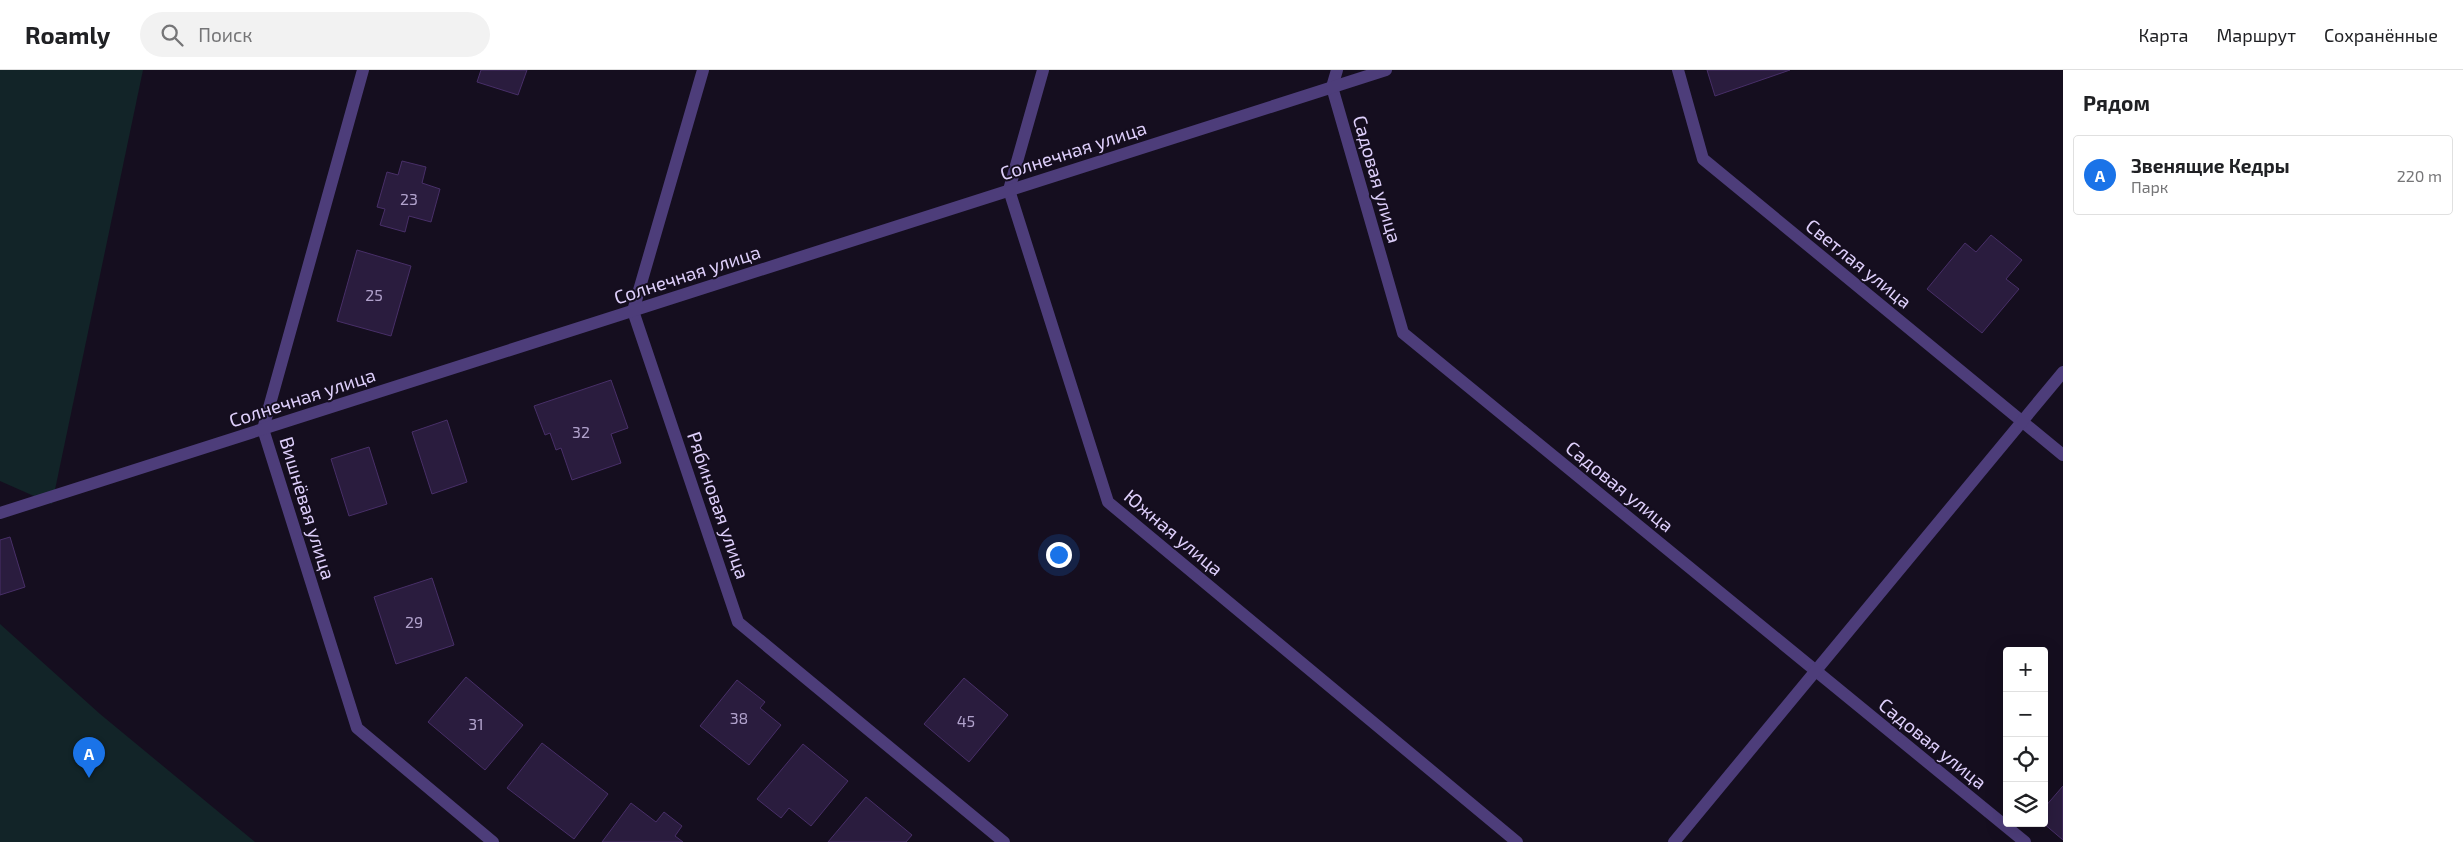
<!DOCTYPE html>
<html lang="ru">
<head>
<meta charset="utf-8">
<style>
	body { margin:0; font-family:"Exo 2",sans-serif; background:#f2f2f2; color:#202124 }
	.controls { position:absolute; right:15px; bottom:15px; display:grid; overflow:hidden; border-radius:5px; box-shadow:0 5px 20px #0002 }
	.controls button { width:45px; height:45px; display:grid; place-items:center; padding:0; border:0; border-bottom:1px solid #e0e0e0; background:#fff; color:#202124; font:25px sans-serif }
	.you { position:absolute; left:1058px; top:484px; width:18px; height:18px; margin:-12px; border:4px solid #fff; border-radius:50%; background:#1a73e8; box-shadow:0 0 0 8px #1a73e833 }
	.badge { display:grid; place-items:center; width:32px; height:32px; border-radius:50%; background:#1a73e8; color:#fff; font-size:16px; font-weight:700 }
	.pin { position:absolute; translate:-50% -41px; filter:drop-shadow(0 1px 2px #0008) }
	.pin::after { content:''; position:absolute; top:26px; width:18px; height:15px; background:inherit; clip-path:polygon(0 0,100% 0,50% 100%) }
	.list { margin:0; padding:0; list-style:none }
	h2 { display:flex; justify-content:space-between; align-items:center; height:65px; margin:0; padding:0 20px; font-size:21px }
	h2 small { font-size:16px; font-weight:400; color:#757577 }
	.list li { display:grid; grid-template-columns:32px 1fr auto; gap:15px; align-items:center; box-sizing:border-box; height:80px; margin:0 10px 10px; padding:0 10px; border:1px solid #e0e0e0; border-radius:5px }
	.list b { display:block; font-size:19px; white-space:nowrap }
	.list p { margin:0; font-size:16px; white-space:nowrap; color:#757577 }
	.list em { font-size:16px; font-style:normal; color:#757577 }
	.icon { flex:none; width:28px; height:28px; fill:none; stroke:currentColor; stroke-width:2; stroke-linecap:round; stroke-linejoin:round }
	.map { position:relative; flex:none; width:2063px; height:772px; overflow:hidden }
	header { display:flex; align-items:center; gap:30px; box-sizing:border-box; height:70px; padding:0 25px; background:#fff; border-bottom:1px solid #e0e0e0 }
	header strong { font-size:24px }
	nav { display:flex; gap:28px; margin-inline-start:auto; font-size:18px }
	.search { width:350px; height:45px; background:#f2f2f2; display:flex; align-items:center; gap:12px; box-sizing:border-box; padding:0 18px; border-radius:28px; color:#757577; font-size:19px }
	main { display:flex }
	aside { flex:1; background:#fff }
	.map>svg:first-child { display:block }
</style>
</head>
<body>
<header>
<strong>Roamly</strong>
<div class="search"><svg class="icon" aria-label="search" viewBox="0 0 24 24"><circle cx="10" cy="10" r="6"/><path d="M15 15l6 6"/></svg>Поиск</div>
<nav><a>Карта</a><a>Маршрут</a><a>Сохранённые</a></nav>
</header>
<main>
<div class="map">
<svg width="2063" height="772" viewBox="0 0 2063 772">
	<rect width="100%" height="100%" fill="#150e1f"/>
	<g fill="#122428">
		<path d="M 0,0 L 143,0 L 52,434 L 0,411 Z"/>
		<path d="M 0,554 L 100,644 L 255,772 L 0,772 Z"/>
	</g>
	<g fill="#2a1c3e" stroke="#482f68">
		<path d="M 481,0 L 527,0 L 518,25 L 477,12 Z"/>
		<path d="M 1707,0 L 1790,0 L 1715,26 Z"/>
		<path d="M 402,91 L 426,97 L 422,113 L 440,119 L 431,152 L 409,146 L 405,162 L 380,155 L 385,139 L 377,137 L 387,102 L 398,105 Z"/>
		<path d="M 1991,165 L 2022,190 L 2006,209 L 2019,219 L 1982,263 L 1927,219 L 1965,173 L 1976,182 Z"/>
		<path d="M 357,180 L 411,196 L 391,266 L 337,251 Z"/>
		<path d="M 611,310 L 628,358 L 611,364 L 621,393 L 572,410 L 561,378 L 556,380 L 550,363 L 545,365 L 534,336 Z"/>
		<path d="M 447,350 L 467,412 L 432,424 L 412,362 Z"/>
		<path d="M 369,377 L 387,434 L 349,446 L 331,389 Z"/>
		<path d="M 10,467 L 25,517 L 0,525 L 0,470 Z"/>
		<path d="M 432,508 L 454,575 L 396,594 L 374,527 Z"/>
		<path d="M 466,607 L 523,655 L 485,700 L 428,652 Z"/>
		<path d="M 964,608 L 1008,645 L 969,692 L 924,654 Z"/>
		<path d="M 737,610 L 765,632 L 760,638 L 781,655 L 749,695 L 700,656 Z"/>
		<path d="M 542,673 L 608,724 L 574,769 L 507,718 Z"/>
		<path d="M 803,674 L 848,711 L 811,756 L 789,738 L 781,748 L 757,729 Z"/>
		<path d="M 2063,716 L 2063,770 L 2043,753 L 2044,738 Z"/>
		<path d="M 866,727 L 912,765 L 906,772 L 828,772 Z"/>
		<path d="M 631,733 L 656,752 L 664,742 L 682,756 L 675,766 L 683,772 L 602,772 Z"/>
	</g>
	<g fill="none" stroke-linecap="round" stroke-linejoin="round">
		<g stroke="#4d3d7a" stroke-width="12">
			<path d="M 363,0 L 263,359 L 357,658 L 493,772"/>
			<path d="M 703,0 L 633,241 L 738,552 L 1004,772"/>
			<path d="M 1043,0 L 1009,120 L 1108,432 L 1517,772"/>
			<path d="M 1337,0 L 1332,17 L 1403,263 L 2025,772"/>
			<path d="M 1678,0 L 1703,89 L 2063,385"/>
			<path d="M 0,443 L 1386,0"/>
			<path d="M 1674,772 L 2063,302"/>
		</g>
	</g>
	<g text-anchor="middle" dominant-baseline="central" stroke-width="4" stroke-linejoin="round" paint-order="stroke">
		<g font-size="16" fill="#b1a2cc">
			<text x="409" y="128">23</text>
			<text x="374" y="224">25</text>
			<text x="581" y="361">32</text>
			<text x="414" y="551">29</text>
			<text x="739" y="647">38</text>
			<text x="966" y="650">45</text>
			<text x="476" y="653">31</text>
		</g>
		<g font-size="19" fill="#decffb" stroke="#150e1f">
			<text transform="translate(1073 80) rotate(-18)">Солнечная улица</text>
			<text transform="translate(1378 109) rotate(74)">Садовая улица</text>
			<text transform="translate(1859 193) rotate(39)">Светлая улица</text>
			<text transform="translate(687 204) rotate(-18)">Солнечная улица</text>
			<text transform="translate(302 327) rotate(-18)">Солнечная улица</text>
			<text transform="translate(1620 416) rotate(39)">Садовая улица</text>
			<text transform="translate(719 435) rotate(71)">Рябиновая улица</text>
			<text transform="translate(308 438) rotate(73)">Вишнёвая улица</text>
			<text transform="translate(1174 462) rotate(40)">Южная улица</text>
			<text transform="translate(1933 673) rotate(39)">Садовая улица</text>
		</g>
	</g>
</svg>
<div class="controls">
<button>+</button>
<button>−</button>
<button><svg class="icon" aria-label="locate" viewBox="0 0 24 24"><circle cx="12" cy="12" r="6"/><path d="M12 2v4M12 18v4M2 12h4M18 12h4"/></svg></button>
<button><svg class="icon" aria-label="layers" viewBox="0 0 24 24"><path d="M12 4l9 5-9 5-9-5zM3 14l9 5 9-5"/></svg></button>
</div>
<div class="you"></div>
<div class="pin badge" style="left:89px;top:708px">A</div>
</div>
<aside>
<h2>Рядом<small></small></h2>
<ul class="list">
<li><span class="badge">A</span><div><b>Звенящие Кедры</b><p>Парк</p></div><em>220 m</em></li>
</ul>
</aside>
</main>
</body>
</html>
